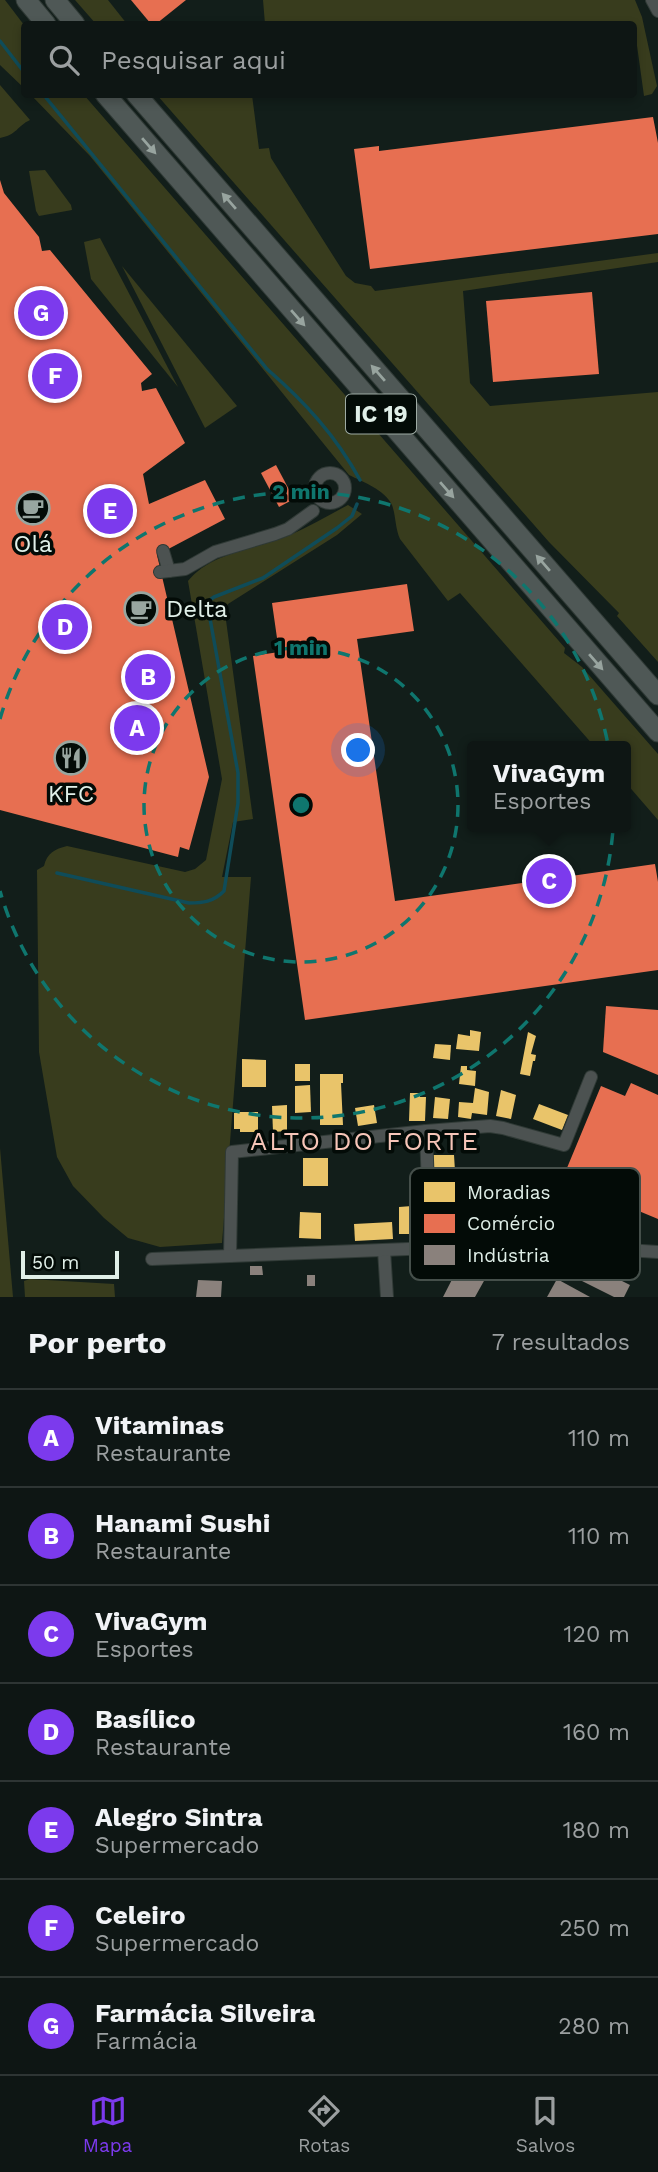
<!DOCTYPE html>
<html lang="pt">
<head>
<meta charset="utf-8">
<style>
	body { margin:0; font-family:"Work Sans",sans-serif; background:#171f1d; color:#f1f3f6 }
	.scale { position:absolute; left:21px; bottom:18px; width:98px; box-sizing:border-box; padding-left:7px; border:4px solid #e0efe8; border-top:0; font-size:19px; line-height:24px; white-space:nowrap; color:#e0efe8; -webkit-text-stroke:5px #030b07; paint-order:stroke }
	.you { position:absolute; left:359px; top:751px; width:24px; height:24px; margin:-18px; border:5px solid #fff; border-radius:50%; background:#1a73e8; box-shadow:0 0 0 10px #1a73e833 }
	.badge { display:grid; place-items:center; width:46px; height:46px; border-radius:50%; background:#7c3aed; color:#fff; font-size:23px; font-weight:700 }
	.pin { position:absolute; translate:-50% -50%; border:4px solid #fff; box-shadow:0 2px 7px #0006 }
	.popup { position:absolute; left:467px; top:741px; width:164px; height:91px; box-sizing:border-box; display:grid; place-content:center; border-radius:7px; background:#0e1614; filter:drop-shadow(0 2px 5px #0005); font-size:23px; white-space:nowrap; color:#9b9fa0 }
	.popup b { font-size:26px; color:#f1f3f6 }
	.popup::after { content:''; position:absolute; left:50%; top:100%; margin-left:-14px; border:14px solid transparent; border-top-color:#0e1614 }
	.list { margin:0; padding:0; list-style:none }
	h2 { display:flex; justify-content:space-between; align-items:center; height:91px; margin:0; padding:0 28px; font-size:30px }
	h2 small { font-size:23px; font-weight:400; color:#9b9fa0 }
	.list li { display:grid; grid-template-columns:46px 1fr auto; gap:21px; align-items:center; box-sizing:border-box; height:98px; padding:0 28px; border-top:2px solid #2e3534 }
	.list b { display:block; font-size:26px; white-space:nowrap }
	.list p { margin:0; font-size:23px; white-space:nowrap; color:#9b9fa0 }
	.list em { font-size:23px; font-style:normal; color:#9b9fa0 }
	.icon { flex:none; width:38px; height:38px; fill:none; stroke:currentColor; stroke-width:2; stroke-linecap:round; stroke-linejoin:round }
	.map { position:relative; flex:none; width:658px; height:1297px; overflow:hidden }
	.search { position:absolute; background:#0e1614; box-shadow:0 4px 10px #0003; left:21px; right:21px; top:21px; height:77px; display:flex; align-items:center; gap:18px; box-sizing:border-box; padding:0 24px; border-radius:7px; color:#9b9fa0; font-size:26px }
	.sheet { height:777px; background:#0e1614 }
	nav { display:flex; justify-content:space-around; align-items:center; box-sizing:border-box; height:98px; border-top:2px solid #2e3534; background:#0e1614; font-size:19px; color:#9b9fa0 }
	nav a { display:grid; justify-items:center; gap:4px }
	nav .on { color:#7c3aed }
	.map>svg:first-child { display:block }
</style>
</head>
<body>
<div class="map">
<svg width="658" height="1297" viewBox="0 0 658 1297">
	<rect width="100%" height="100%" fill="#121e1a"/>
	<g fill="#383c1d">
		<path d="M 0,0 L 5,0 L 24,25 L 24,88 L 0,65 Z"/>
		<path d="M 75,0 L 108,0 L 127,24 L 96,24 Z"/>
		<path d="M 263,0 L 635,0 L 642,17 L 657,86 L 652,94 L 644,96 L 634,24 L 628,22 L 610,24 L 265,24 Z"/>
		<path d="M 0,85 L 30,120 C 17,126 17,135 0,138 Z"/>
		<path d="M 31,95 L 84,95 L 565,648 L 564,653 L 582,667 L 658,754 L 658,820 L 626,783 L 626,746 L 594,746 L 460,593 L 448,601 L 400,539 C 395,528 396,516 392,505 C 385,490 363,482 349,475 L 90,156 Z"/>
		<path d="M 157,95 L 252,95 L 259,149 L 269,148 L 271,158 L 346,276 L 355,283 L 371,286 L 375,291 L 658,253 L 658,262 L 463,291 L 470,383 L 490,406 L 658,392 L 658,662 L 617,616 L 619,613 L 549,542 Z"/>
		<path d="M 45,170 L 71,205 L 72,210 L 39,216 L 36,211 L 29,171 Z"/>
		<path d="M 100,238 L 178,387 L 91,279 L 84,242 Z"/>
		<path d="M 122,266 L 237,406 L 205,428 Z"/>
		<path d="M 348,505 L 362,514 L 337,535 L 228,604 L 225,613 L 253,819 L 233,822 L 222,877 L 251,877 L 222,1243 L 160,1247 L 128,1238 L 104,1218 L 73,1186 L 57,1157 L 39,1052 L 37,870 L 44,866 C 47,853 55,849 67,846 L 185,872 L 195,869 L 206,860 L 222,779 L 188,581 C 212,551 257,550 290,535 C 310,526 329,515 348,505 Z"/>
		<path d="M 0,1148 L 13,1297 L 0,1297 Z"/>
		<path d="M 30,1279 L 114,1284 L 115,1297 L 25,1297 L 24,1281 Z"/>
	</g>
	<g fill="#e9c46a">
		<path d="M 470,1030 L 481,1032 L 479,1051 L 456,1049 L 458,1034 L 470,1036 Z"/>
		<path d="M 528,1032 L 536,1036 L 531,1054 L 536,1055 L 535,1061 L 533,1061 L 530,1076 L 520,1074 Z"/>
		<path d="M 435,1044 L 451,1045 L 450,1060 L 433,1058 Z"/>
		<path d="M 242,1059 L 266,1060 L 266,1087 L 242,1087 Z"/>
		<rect x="295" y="1064" width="15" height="17"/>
		<path d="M 461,1066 L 467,1066 L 467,1070 L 476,1071 L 475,1086 L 459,1084 Z"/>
		<path d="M 320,1074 L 343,1074 L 343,1083 L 341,1083 L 343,1125 L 320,1125 Z"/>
		<path d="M 310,1085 L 311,1112 L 295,1113 L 295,1086 Z"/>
		<path d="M 475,1088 L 489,1092 L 487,1115 L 472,1113 L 471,1119 L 458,1117 L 459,1102 L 473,1103 Z"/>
		<path d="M 501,1090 L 516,1095 L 511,1119 L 496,1116 Z"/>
		<path d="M 410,1093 L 420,1093 L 420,1097 L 426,1097 L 425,1121 L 409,1121 Z"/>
		<path d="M 435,1097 L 450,1099 L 448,1119 L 433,1118 Z"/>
		<path d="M 539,1104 L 568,1115 L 562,1130 L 533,1119 Z"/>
		<path d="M 287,1105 L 287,1131 L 273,1132 L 272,1106 Z"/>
		<path d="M 374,1105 L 377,1123 L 358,1126 L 355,1108 Z"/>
		<path d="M 240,1112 L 258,1112 L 258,1132 L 240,1132 L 240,1129 L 234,1129 L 234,1113 Z"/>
		<path d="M 428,1155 L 454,1155 L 455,1171 L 429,1171 Z"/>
		<rect x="303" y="1158" width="25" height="28"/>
		<path d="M 412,1206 L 413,1234 L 399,1234 L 399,1207 Z"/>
		<path d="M 300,1212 L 321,1213 L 321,1239 L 299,1238 Z"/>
		<path d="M 392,1222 L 393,1239 L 355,1241 L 354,1224 Z"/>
	</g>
	<g fill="#e76f51">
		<path d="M 131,0 L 186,0 L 156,24 L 151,24 Z"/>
		<path d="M 653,117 L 658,143 L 658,234 L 370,269 L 354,149 L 379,146 L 379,151 Z"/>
		<path d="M 0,180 L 4,193 L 39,237 L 42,251 L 50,250 L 152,374 L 141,383 L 142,391 L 156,388 L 185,443 L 143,474 L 149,504 L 205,480 L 225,519 L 157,555 L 209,777 L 189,850 L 180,847 L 178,857 L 0,810 Z"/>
		<path d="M 592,292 L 599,374 L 493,382 L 486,301 Z"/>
		<path d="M 276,465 L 294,499 L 279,507 L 261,473 Z"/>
		<path d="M 407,584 L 414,631 L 357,639 L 395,901 L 655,864 L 658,882 L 658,970 L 305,1020 L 253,656 L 279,652 L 272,603 Z"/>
		<path d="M 606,1006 L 658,1010 L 658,1075 L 603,1052 Z"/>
		<path d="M 631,1083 L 658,1095 L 658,1219 L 586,1189 L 581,1202 L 557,1192 L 601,1086 L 625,1096 Z"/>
	</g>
	<g fill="#8a817c">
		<path d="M 483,1257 L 494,1263 L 475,1297 L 443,1297 L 461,1262 L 475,1269 Z"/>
		<path d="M 590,1265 L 630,1285 L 624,1297 L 614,1297 L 582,1281 Z"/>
		<path d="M 250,1266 L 262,1266 L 263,1275 L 250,1275 Z"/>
		<rect x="307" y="1275" width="8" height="11"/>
		<path d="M 557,1279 L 590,1297 L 547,1297 Z"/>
		<path d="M 198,1280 L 222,1281 L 221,1297 L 196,1297 Z"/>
	</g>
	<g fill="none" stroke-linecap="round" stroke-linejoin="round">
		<g stroke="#0f4c59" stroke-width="3.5">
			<path d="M 0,41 L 24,72"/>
			<path d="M 43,94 L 267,369 C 305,402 336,436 360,480"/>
			<path d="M 57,873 L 189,903 C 203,903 213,902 224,891 L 238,803 L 238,773 L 207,602 L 214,597 L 263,578 L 337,528 L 352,516 L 357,504"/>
		</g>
		<defs>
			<g id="minor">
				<path d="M 652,0 L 658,11"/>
				<circle cx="330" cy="488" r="15"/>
				<path d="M 163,551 L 169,571"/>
				<path d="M 160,572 L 185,569 L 215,552 L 275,534 L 288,529 L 313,511"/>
				<path d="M 426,1131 L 429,1216"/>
				<path d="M 384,1250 L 387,1297"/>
				<path d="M 230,1256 L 232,1152 L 426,1131 L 490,1126 L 503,1128 L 564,1145 L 591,1077"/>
				<path d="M 152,1259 L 535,1244 L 658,1252"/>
			</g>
			<g id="highway">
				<path d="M 26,0 L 46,24"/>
				<path d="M 55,0 L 75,24"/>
				<path d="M 105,94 L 658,732"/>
				<path d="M 136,94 L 658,695"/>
			</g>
		</defs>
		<use href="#minor" stroke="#303a36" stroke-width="14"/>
		<use href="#highway" stroke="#303a36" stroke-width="21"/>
		<use href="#minor" stroke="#4c5251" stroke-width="12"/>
		<use href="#highway" stroke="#4f5856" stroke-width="19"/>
	</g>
	<defs><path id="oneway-solid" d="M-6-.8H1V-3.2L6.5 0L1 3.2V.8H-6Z" transform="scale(1.75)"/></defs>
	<g fill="#98a49f">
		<use href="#oneway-solid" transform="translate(149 146) rotate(49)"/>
		<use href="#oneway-solid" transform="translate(229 201) rotate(-131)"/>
		<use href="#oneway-solid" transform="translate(298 318) rotate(49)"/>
		<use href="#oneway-solid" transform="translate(378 373) rotate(-131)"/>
		<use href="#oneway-solid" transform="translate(447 490) rotate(49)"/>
		<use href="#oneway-solid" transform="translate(543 563) rotate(-131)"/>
		<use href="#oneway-solid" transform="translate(596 662) rotate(49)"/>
	</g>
	<g fill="none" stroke="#0f766e" stroke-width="3.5" stroke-dasharray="12 9">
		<circle cx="301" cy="805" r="157"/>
		<path d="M0 719A313 313 0 1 1 0 891"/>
	</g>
	<defs>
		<symbol id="cafe-ring" viewBox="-11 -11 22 22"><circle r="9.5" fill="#030b07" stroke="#98a6a0" stroke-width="1.5"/><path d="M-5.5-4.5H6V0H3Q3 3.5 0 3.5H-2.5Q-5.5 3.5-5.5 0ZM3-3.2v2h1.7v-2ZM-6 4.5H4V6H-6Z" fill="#98a6a0"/></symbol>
		<symbol id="restaurant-ring" viewBox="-11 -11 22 22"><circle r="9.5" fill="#030b07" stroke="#98a6a0" stroke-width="1.5"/><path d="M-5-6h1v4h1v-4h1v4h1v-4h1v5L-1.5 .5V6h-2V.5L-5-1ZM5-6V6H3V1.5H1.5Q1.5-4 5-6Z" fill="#98a6a0"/></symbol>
	</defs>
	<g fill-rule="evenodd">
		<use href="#cafe-ring" x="14" y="489" width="38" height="38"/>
		<use href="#cafe-ring" x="122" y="590" width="38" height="38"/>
		<use href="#restaurant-ring" x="52" y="739" width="38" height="38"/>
	</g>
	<g text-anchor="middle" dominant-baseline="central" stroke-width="7" stroke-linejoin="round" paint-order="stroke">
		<rect fill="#030b07" stroke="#9eaba4" stroke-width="2" x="346" y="394.5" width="70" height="39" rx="5"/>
		<g font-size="23" font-weight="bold" fill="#e0efe8">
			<text x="381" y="414">IC 19</text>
		</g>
		<g font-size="24" fill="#e0efe8" stroke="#030b07">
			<text x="33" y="544">Olá</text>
			<text x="166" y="609" text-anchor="start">Delta</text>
			<text x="71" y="794">KFC</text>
		</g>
		<g font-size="26" letter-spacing="2" fill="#f7c5b8" stroke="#030b07">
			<text x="365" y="1141">ALTO DO FORTE</text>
		</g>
	</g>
	<rect x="410" y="1168" width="230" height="112" rx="10" fill="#030b07" stroke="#454f4a" stroke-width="2"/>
	<rect x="424" y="1182" width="31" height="20" fill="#e9c46a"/>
	<rect x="424" y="1214" width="31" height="19" fill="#e76f51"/>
	<rect x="424" y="1245" width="31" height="20" fill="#8a817c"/>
	<g font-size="19" fill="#e0efe8">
		<text x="467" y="1199">Moradias</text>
		<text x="467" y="1230">Comércio</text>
		<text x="467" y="1262">Indústria</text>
	</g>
	<circle cx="301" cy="805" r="10" fill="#0f766e" stroke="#030b07" stroke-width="3.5"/>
	<g font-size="21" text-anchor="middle" font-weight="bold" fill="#0f766e" stroke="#030b07" stroke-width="7" stroke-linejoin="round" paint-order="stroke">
		<text x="301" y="499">2 min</text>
		<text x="301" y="655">1 min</text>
	</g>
</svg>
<div class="scale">50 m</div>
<div class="you"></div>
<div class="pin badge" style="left:137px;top:728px">A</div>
<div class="pin badge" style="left:148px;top:677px">B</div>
<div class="pin badge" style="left:549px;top:881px">C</div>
<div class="popup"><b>VivaGym</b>Esportes</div>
<div class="pin badge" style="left:65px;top:627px">D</div>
<div class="pin badge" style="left:110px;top:511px">E</div>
<div class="pin badge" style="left:55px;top:376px">F</div>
<div class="pin badge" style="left:41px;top:313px">G</div>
<div class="search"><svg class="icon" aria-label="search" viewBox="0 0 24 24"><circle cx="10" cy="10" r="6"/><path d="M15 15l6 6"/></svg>Pesquisar aqui</div>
</div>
<section class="sheet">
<h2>Por perto<small>7 resultados</small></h2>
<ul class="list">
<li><span class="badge">A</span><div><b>Vitaminas</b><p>Restaurante</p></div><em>110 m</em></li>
<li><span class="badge">B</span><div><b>Hanami Sushi</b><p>Restaurante</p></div><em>110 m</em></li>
<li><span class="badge">C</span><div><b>VivaGym</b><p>Esportes</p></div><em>120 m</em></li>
<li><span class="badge">D</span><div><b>Basílico</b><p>Restaurante</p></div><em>160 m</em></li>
<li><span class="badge">E</span><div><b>Alegro Sintra</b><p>Supermercado</p></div><em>180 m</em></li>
<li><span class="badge">F</span><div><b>Celeiro</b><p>Supermercado</p></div><em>250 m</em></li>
<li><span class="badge">G</span><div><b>Farmácia Silveira</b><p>Farmácia</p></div><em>280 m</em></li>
</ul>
</section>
<nav>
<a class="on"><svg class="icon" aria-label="map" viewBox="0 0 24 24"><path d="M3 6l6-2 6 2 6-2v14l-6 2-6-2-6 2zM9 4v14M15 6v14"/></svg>Mapa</a>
<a><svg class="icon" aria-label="directions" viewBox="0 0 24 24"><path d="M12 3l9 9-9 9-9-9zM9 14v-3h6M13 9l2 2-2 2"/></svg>Rotas</a>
<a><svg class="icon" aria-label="saved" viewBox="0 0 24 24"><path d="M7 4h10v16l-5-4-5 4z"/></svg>Salvos</a>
</nav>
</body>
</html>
